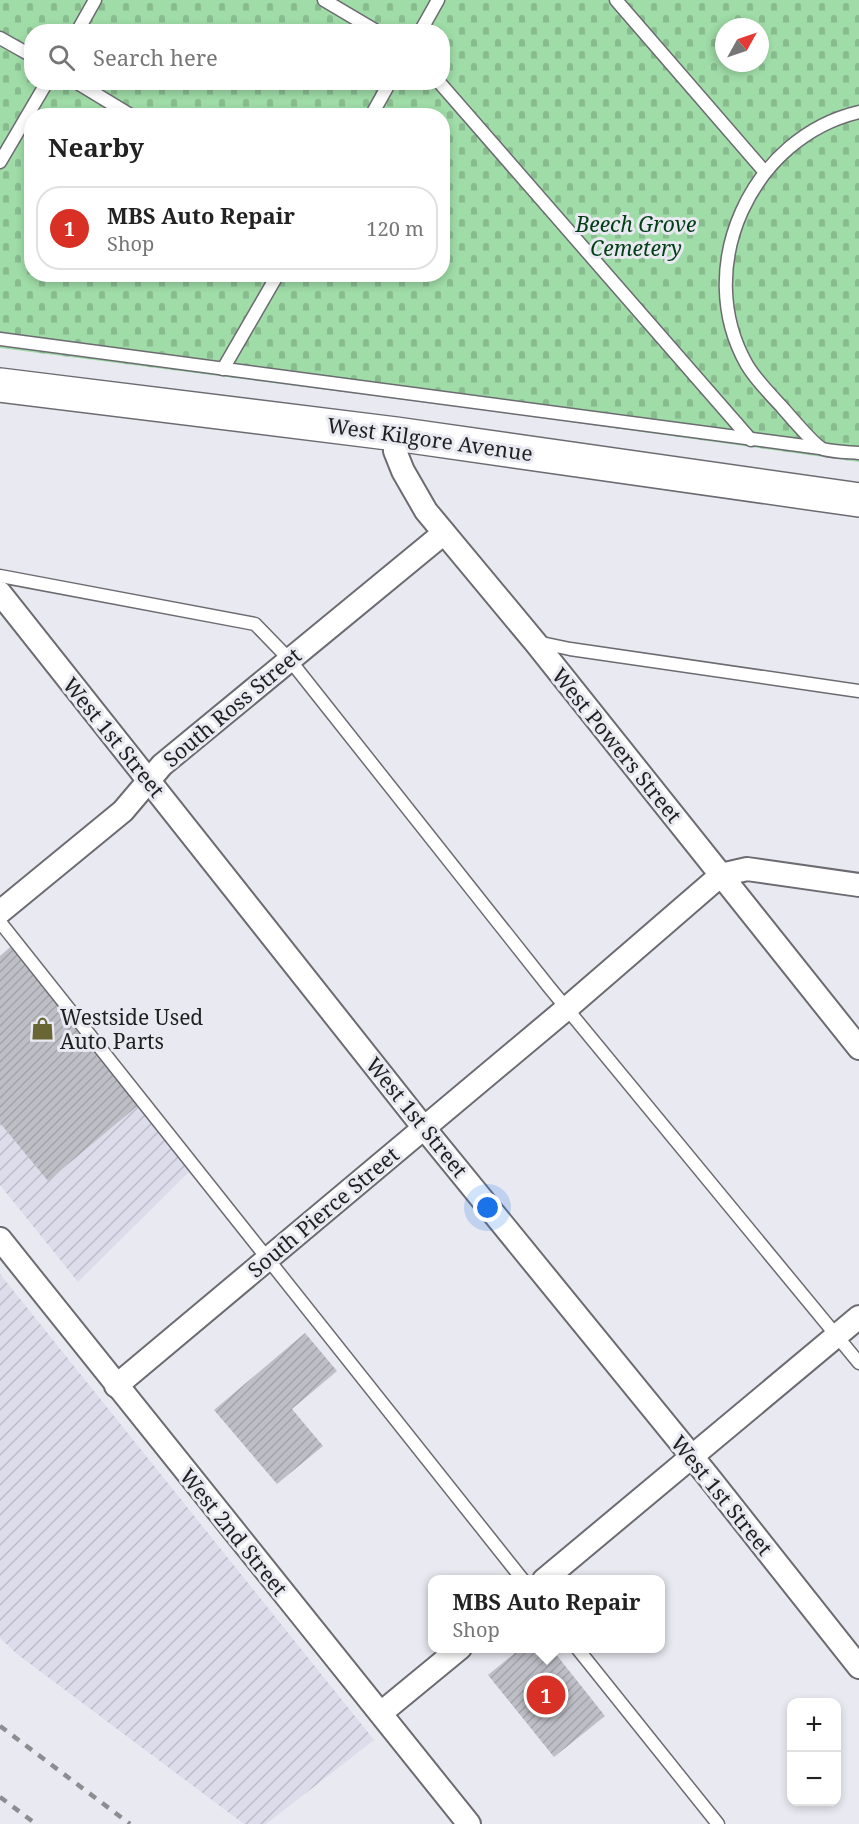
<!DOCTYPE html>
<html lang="en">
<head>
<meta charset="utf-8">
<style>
	body { margin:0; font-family:"Noto Serif",serif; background:#f2f2f2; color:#222 }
	.controls { position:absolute; right:18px; bottom:18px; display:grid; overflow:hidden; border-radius:12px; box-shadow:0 3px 9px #0003 }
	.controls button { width:54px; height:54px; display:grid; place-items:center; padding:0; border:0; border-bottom:2px solid #e0e0e0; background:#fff; color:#222; font:30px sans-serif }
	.compass { position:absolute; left:715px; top:18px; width:54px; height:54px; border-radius:50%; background:#fff; box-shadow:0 3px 9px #0003; rotate:50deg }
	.you { position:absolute; left:488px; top:1208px; width:21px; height:21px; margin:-15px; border:4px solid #fff; border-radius:50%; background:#1a73e8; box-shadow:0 0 0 9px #1a73e833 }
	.badge { display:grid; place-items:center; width:39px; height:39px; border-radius:50%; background:#d93025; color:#fff; font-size:20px; font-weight:700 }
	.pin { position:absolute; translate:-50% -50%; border:3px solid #fff; box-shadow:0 2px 6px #0006 }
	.popup { position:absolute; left:428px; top:1575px; width:237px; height:78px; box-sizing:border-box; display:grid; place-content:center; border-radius:12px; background:#fff; filter:drop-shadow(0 2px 4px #0005); font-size:20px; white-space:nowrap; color:#767676 }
	.popup b { font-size:22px; color:#222 }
	.popup::after { content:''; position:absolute; left:50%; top:100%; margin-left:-12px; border:12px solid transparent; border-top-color:#fff }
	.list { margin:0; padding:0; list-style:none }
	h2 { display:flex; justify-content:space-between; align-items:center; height:78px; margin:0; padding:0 24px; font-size:26px }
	h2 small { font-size:20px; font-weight:400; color:#767676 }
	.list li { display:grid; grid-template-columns:39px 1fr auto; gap:18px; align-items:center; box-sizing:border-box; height:84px; margin:0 12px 12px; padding:0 12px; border:2px solid #e0e0e0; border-radius:24px }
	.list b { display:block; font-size:22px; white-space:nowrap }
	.list p { margin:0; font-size:20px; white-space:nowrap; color:#767676 }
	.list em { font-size:20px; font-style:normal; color:#767676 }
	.icon { flex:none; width:33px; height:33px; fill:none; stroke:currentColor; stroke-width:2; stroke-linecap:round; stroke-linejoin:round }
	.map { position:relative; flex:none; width:859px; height:1824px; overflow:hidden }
	.search { position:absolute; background:#fff; box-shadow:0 3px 9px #0003; left:24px; top:24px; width:426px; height:66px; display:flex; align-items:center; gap:15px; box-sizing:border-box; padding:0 21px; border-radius:24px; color:#767676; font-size:22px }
	.panel { position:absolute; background:#fff; box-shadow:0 3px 9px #0003; left:24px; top:108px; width:426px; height:174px; border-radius:24px }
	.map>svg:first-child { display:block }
</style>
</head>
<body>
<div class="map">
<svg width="859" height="1824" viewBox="0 0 859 1824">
	<defs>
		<pattern id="industrial-furrows" width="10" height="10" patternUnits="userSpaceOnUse" patternTransform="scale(1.5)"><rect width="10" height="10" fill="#dcdceb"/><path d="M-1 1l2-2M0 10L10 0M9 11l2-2" fill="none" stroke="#bcbcc9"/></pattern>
		<pattern id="cemetery-stones" width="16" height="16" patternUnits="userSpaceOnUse" patternTransform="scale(1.5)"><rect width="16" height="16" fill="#9fdca7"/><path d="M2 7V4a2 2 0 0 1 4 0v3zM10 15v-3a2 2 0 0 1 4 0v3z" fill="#88bc8f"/></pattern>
		<pattern id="building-hatch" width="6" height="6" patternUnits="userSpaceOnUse" patternTransform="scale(1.5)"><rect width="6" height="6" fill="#bebfc6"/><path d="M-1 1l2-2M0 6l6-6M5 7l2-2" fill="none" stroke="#a3a4aa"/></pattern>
	</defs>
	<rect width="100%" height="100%" fill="#e9e9f1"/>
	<g fill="url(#industrial-furrows)">
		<path d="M 142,1102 L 194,1167 L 78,1282 L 0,1185 L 0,1123 L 48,1180 Z"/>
		<path d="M 0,1274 L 374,1740 L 266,1824 L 244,1824 L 17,1654 L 0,1638 Z"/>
	</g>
	<path fill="url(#cemetery-stones)" fill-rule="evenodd" d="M 0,0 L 859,0 L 859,462 L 483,410 L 0,348 ZM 724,27 L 760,27 L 760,63 L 724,63 ZM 32,32 L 442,32 L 442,82 L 32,82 ZM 32,116 L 442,116 L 442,274 L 32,274 Z"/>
	<g fill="url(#building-hatch)">
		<path d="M 16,942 L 142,1102 L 48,1181 L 0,1123 L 0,956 Z"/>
		<path d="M 305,1333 L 337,1371 L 292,1409 L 323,1446 L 277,1484 L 214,1410 Z"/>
		<path d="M 521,1648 L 551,1648 L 605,1716 L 554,1757 L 488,1675 Z"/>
	</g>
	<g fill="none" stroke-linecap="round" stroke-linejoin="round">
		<defs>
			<g id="service">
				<path d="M 324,0 L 378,32"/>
				<path d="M 616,0 L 764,171"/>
				<path d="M 77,32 L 95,0"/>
				<path d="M 420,32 L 438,0"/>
				<path d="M 0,38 L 32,56"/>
				<path d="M 76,82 L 132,116"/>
				<path d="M 439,82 L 751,440"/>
				<path d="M 859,112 C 752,137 691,267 747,365 C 756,380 769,393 782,407 C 789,415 815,446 823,449 C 834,452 847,452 859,453"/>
				<path d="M 371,116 L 390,82"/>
				<path d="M 0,162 L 47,82"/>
				<path d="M 0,339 L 820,448"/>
				<path d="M 223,369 L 278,274"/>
				<path d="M 0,576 L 255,624 L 289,659 L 549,987 L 859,1363"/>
				<path d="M 537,642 L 570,649 L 859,691"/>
				<path d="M 0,922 L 523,1580"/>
				<path d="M 577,1648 L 718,1824"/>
			</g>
			<g id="minor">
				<path d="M 396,434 L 395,451 L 403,471 L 426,511 L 535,642 L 859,1048"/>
				<path d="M 0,593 L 424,1128 L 707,1475 L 859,1667"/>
				<path d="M 0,912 L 123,811 L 162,765 L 444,533"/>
				<path d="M 0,1239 C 155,1435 314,1628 469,1824"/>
				<path d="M 116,1386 L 566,1009 L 721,875 L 747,869 L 859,885"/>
				<path d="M 544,1580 L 859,1317"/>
				<path d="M 381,1713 L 460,1648"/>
			</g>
			<path id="secondary" d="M 0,385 L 396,434 L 859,500"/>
		</defs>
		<use href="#service" stroke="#6b6b71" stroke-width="15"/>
		<use href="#minor" stroke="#6b6b71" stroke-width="26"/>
		<use href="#secondary" stroke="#6b6b71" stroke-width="36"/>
		<use href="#service" stroke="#fff" stroke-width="12"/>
		<use href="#minor" stroke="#fff" stroke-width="22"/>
		<use href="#secondary" stroke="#fff" stroke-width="33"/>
		<g stroke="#8c8c91" stroke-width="4.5" stroke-dasharray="8 8" stroke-linecap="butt">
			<path d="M 0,1726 L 130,1824"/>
			<path d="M 0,1797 L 36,1824"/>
		</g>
	</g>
	<defs>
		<symbol id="shop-bare" viewBox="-9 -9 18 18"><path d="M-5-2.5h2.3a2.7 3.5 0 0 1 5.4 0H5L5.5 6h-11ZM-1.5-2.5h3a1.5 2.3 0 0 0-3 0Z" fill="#696633" stroke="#e9e9f1" stroke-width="2.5" paint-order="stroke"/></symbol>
	</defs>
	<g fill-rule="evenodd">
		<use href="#shop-bare" x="26" y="1012" width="33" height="33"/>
	</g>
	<g text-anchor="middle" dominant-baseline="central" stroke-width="6" stroke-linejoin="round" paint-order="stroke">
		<g font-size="21" font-style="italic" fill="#023e15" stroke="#e9e9f1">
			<text x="636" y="224">Beech Grove<tspan x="636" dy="24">Cemetery</tspan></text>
		</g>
		<g font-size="21" fill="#1f1f21" stroke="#e9e9f1">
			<text transform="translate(430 439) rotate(8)">West Kilgore Avenue</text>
			<text transform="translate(232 707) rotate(-40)">South Ross Street</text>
			<text transform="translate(114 737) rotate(51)">West 1st Street</text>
			<text transform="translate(617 745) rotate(51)">West Powers Street</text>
			<text transform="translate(417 1117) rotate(51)">West 1st Street</text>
			<text transform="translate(323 1212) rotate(-40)">South Pierce Street</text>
			<text transform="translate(722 1495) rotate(51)">West 1st Street</text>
			<text transform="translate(234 1532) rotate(51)">West 2nd Street</text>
		</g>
		<g font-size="21" fill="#1f1f21" stroke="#e9e9f1" text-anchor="start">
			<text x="60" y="1017">Westside Used<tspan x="60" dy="24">Auto Parts</tspan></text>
		</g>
	</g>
</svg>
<div class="controls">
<button>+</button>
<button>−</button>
</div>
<svg class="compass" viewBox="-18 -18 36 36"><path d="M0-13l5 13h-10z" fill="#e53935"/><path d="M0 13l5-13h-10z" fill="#767676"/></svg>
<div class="you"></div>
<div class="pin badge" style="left:546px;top:1695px">1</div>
<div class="popup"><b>MBS Auto Repair</b>Shop</div>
<div class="search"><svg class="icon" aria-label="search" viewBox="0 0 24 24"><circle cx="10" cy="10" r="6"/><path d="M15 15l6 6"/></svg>Search here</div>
<section class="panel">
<h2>Nearby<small></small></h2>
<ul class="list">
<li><span class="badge">1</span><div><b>MBS Auto Repair</b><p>Shop</p></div><em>120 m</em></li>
</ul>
</section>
</div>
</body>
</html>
